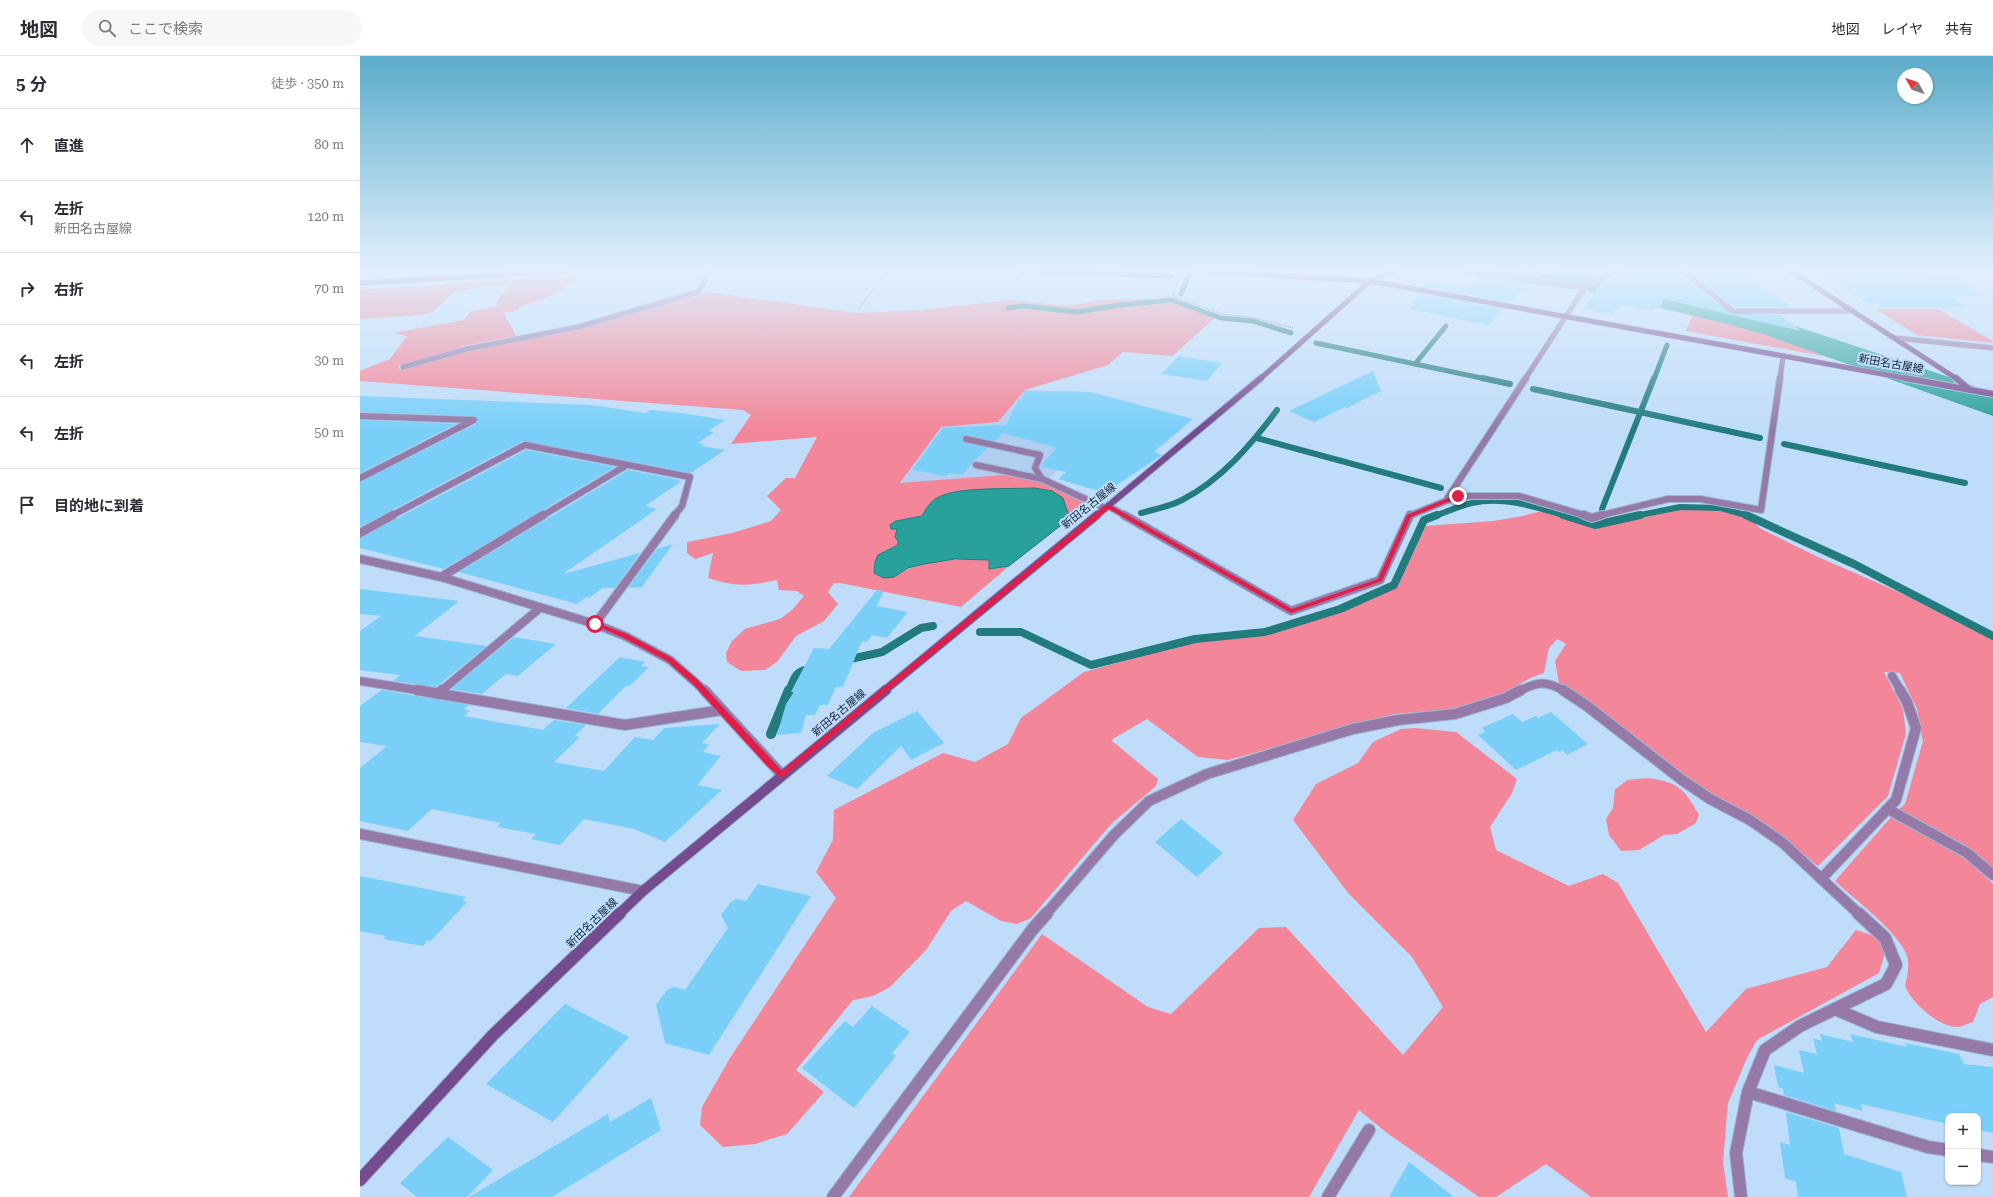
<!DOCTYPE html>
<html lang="ja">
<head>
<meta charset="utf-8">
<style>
	body { margin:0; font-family:"Roboto Serif","Noto Sans JP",serif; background:#f7f7f7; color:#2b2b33 }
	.controls { position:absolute; right:12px; bottom:12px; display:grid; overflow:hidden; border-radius:8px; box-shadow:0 1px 3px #0004 }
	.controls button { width:36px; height:36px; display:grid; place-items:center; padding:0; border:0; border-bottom:1px solid #e1e1e2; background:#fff; color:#2b2b33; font:20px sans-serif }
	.compass { position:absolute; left:1537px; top:12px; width:36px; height:36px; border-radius:50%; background:#fff; box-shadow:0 1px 3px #0004; rotate:310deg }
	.stop { position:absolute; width:12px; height:12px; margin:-9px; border:3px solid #e11d48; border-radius:50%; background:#fff }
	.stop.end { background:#e11d48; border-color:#fff; box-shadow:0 1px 4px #0008 }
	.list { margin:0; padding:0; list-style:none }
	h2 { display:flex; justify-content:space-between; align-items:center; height:52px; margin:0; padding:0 16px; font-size:17px }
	h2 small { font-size:13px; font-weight:400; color:#7c7c81 }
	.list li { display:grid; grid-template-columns:26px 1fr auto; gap:12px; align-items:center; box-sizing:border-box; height:72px; padding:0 16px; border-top:1px solid #e1e1e2 }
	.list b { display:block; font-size:15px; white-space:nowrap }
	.list p { margin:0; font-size:13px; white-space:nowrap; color:#7c7c81 }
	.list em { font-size:13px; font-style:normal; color:#7c7c81 }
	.icon { flex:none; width:22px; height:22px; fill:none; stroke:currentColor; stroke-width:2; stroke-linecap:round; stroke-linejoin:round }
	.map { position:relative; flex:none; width:1633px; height:1141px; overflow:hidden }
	header { display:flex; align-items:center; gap:24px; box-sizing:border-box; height:56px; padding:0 20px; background:#fff; border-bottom:1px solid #e1e1e2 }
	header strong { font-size:19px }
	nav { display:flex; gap:22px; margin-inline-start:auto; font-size:14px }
	.search { width:280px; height:36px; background:#f7f7f7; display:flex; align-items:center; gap:10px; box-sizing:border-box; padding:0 14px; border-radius:22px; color:#7c7c81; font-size:15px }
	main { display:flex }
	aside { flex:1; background:#fff }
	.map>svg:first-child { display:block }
</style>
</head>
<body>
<header>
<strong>地図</strong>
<div class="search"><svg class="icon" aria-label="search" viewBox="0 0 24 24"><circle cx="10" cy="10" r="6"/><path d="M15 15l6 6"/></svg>ここで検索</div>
<nav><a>地図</a><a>レイヤ</a><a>共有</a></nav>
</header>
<main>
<aside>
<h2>5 分<small>徒歩 · 350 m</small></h2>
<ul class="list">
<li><svg class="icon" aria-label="ahead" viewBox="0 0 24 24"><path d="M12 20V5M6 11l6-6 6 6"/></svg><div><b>直進</b></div><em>80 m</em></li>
<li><svg class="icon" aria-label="left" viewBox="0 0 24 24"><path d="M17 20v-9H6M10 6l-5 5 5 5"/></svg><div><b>左折</b><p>新田名古屋線</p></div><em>120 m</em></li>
<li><svg class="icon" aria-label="right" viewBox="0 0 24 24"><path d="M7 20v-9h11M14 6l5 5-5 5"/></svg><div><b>右折</b></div><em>70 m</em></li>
<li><svg class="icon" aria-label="left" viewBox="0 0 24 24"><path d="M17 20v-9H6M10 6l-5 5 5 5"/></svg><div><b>左折</b></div><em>30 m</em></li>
<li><svg class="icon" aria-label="left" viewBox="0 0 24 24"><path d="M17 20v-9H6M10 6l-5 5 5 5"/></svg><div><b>左折</b></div><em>50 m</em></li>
<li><svg class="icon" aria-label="arrive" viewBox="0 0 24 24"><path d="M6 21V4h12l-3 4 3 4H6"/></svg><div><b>目的地に到着</b></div></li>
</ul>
</aside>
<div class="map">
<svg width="1633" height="1141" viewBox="0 0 1633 1141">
	<rect width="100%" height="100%" fill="#bfdcfa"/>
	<path fill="#b0cff0" d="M 664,334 L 724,335 L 708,352 L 726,384 L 689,423 L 651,411 L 643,419 L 540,428 L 581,371 L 638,366 Z"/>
	<g fill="#f38698">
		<path d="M 219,219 C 198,240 184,243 157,252 L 160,254 L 144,257 L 156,280 L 103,290 L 86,298 L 38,311 L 40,313 L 106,295 L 218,274 L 349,236 L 495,257 L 561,254 L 650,244 L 709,250 L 739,244 L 805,243 L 856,261 L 812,300 L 763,296 L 748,309 L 665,334 L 638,366 L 581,371 L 540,427 L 643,419 L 679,425 L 731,450 L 707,468 L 704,467 L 708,457 L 674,432 L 595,436 L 581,440 L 569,448 L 562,460 L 551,463 L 537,472 L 538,490 L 518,499 L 534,521 C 563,502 596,503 629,504 L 629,513 L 649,510 L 601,551 L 480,527 L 474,527 L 468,536 L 478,548 L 464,565 L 436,580 L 417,606 L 405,614 L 381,615 L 367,606 L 366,597 L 372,585 L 385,573 L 420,563 L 432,554 L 444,540 L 437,535 L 419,534 L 417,524 C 389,530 376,531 348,522 L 353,497 L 335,503 L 327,497 L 327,486 L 372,477 L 411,465 L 421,454 L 407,440 L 426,422 L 435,422 L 457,381 L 371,388 L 391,359 L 383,354 L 0,325 L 0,315 L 30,303 L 47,280 L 33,277 L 104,264 L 110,256 L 140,249 L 136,247 L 148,230 L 130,229 L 93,237 L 72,256 L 60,259 L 0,263 L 0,234 Z"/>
		<path d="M 1314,249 L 1381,265 L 1501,307 L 1326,275 L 1333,258 L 1309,251 Z"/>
		<path d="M 1516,253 L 1578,253 L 1633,285 L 1633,287 L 1557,279 Z"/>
		<path d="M 1322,453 L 1362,453 L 1390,463 L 1401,473 L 1458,501 L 1541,537 L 1633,584 L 1633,814 L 1601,787 L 1538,754 L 1545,748 L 1563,685 L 1557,653 L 1540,617 L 1524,616 L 1543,653 L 1546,678 L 1528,740 L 1458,810 L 1420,779 L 1369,747 L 1343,733 L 1232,647 L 1199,627 L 1195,605 L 1206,588 L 1197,583 L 1189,592 L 1184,617 L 1170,622 L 1146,636 L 1122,646 L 1094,653 L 1035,658 L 868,704 L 838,701 L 787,663 L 751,684 L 798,723 L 796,730 L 751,768 L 671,862 L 657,868 L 641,865 L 606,845 L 591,855 L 566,894 L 530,931 L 513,940 L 493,944 L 436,1014 L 464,1036 L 427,1078 L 395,1088 L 363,1091 L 340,1069 L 342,1051 L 370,1002 L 476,842 L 456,816 L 473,784 L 474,754 L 583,697 L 615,706 L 648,688 L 661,662 L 724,616 L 833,586 L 906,578 L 982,556 L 1038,530 L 1066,470 L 1133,465 L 1163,460 L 1181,455 L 1236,472 Z"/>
		<path d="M 1055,672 L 1096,676 L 1157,723 L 1152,737 L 1130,771 L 1136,794 L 1209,830 L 1243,818 L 1258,827 L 1346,976 L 1386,933 L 1467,911 L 1496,874 L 1517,881 L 1525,897 L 1519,917 L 1397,984 L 1387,1002 L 1368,1047 L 1363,1106 L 1368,1141 L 1231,1141 L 1186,1108 L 1136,1141 L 1119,1141 L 1027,1077 L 999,1054 L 949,1141 L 489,1141 L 682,878 L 788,951 L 811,958 L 899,872 L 926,871 L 1043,999 L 1083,951 L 1052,901 L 989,838 L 933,764 L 956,728 L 998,707 L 1013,686 L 1041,673 Z"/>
		<path d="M 1287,722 C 1318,726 1324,732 1339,759 L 1336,767 L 1317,778 L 1304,779 L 1279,794 L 1261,795 L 1249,779 L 1246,763 L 1253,752 L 1255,733 L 1268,724 Z"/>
		<path d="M 1532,760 L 1609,805 L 1633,828 L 1633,941 L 1620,948 L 1613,966 C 1608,967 1602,971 1598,971 C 1578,971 1552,947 1545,930 C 1547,921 1550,910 1547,900 C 1539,876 1494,843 1475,825 Z"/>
	</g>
	<path fill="#28a19c" stroke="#227c7e" d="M 674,432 L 692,435 L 703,442 L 708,457 L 704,467 L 649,510 L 629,513 L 629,504 L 595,503 L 564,508 L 548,512 L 534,521 L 524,522 L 514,517 L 515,506 L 518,499 L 538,489 L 538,485 L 535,481 L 537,473 L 531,473 L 530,469 L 536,465 L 562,460 C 567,451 571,444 581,440 C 600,431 652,433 674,432 Z"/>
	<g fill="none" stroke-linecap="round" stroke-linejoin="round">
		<g stroke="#227c7e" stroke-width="5">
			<path d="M 662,215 L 812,220"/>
			<path d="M 821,238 L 828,221"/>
			<path d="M 648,252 L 664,250 L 718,256 L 759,249 L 812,244 L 861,262 L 893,265 L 931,277"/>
			<path d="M 956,287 L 1126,323"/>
			<path d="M 1055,308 L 1086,270"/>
			<path d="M 1294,323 L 1307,289"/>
		</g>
		<g stroke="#227c7e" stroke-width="6">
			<path d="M 1122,322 L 1150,328"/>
			<path d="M 1173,333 L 1400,382"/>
			<path d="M 897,382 L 1081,432"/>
			<path d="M 1424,388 L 1605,427"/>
			<path d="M 1242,453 L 1294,322"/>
			<path d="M 781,457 C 795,453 809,451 822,444 C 861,424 891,389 917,354"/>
			<path d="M 1074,460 C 1087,456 1099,450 1112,447 C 1145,440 1176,451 1206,460"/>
			<path d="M 1275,460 L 1320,451 L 1361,452 L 1389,460"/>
		</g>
		<g stroke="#227c7e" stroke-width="8">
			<path d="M 1203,459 L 1235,469 L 1280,459"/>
			<path d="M 1386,459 L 1494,508 L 1633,580"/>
			<path d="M 620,576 L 661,576 L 731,609 L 835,583 L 905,576 L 980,553 L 1034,529 L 1064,464 L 1077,459"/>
			<path d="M 486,604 L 522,596 L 561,572 L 573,570"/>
			<path d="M 429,635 C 435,620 435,615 453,612"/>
		</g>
		<path stroke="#227c7e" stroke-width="10" d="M 411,678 L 429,634"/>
		<path fill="#28a19c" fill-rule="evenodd" d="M 1116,215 L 1191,215 L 1224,218 L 1363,250 L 1423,266 L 1601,325 L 1633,338 L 1633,360 L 1403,278 L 1356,265 L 1224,234 L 1128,223 L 1119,220 Z"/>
	</g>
	<g fill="#79cff8">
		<path d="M 1131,215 L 1184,215 L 1177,221 Z"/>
		<path d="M 1260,215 L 1319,215 L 1320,218 L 1371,258 L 1421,259 L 1441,275 L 1371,259 L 1304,243 L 1300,252 L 1295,251 L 1293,255 L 1260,249 L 1252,258 L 1224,253 L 1241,226 L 1258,219 Z"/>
		<path d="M 1329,215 L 1379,215 L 1431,251 L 1374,251 Z"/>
		<path d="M 1456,215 L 1536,215 L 1594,219 L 1625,242 L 1591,240 L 1605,251 L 1521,251 L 1514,247 L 1508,247 Z"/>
		<path d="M 1119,221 L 1170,228 L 1151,246 L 1064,231 L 1067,226 L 1107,232 Z"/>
		<path d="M 1059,238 L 1143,253 L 1128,269 L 1049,253 Z"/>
		<path d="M 819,300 L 862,307 L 847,325 L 802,318 Z"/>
		<path d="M 1013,315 L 1020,333 L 1023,334 L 987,352 L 985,351 L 954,366 L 929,355 Z"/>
		<path d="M 665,335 L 731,336 L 833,363 L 794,396 L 802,399 L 745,437 L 698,423 L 706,416 L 681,411 L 684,408 L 682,408 L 697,392 L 643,377 L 635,385 L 607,379 L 603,380 L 602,384 L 605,387 L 628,392 L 613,406 L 602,419 L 589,417 L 586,420 L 552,414 L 583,372 L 646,369 L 659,343 L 662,343 Z"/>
		<path d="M 0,340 L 231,349 L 285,357 L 291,354 L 322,357 L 365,364 L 348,375 L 354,376 L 338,387 L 344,388 L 341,390 L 365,394 L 331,417 L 163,385 L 0,471 L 0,426 L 116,368 L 118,364 L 114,360 L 0,356 Z"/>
		<path d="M 0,364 L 96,368 L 0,417 Z"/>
		<path d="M 166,394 L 255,411 L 84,513 L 0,492 L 0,482 Z"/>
		<path d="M 268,414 L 320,424 L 316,426 L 322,425 L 285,450 L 297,453 L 203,518 L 280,497 L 255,532 L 243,532 L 229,542 L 226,541 L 217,548 L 99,516 Z"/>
		<path d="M 313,488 L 282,531 L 268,532 L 297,493 Z"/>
		<path d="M 0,533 L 99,545 L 55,580 L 127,590 L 76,631 L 33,625 L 40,619 L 0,614 L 0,575 L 21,560 L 0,558 Z"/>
		<path d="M 518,533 L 523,536 L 517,550 L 548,556 L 527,582 L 512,579 L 507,586 L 502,585 L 483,631 L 476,631 L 468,649 L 460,649 L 455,659 L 446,659 L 441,677 L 417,679 L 426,648 L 434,636 L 431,636 L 454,592 L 469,593 Z"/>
		<path d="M 154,581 L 196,588 L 158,620 L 146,618 L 122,638 L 91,633 Z"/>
		<path d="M 260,601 L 285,606 L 281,610 L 289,611 L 270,630 L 266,630 L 238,658 L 206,652 Z"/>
		<path d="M 22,634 L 109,649 L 104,653 L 110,655 L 104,660 L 183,674 L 194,664 L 226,669 L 215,680 L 220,681 L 194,706 L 244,715 L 275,681 L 293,684 L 304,672 L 360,668 L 342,687 L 349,688 L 343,696 L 361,700 L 337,729 L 362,734 L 305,786 L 274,773 L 224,763 L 200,789 L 171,783 L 176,778 L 137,771 L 141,767 L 72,753 L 48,775 L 0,765 L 0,712 L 27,690 L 0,686 L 0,650 Z"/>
		<path d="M 557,655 L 584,687 L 551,704 L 541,690 L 497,733 L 467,720 L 513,677 Z"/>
		<path d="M 1191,656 L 1228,688 L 1207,699 L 1202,694 L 1199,696 L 1197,694 L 1156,714 L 1118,679 L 1125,676 L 1122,672 L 1153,658 L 1162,666 L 1176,660 L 1178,662 Z"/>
		<path d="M 821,763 L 863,797 L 837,821 L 795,786 Z"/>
		<path d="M 0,820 L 106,841 L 103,845 L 107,846 L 71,885 L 68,884 L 63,890 L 23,883 L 26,880 L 0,875 Z"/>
		<path d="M 398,828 L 451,840 L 349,999 L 305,987 L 296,949 L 307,934 L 314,931 L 325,934 L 368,872 L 361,859 L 371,846 L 377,843 L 386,845 Z"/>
		<path d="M 205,948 L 269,981 L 193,1066 L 126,1028 Z"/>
		<path d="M 512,950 L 550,976 L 532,997 L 536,1000 L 494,1052 L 442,1012 L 485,965 L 493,971 Z"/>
		<path d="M 1460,978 L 1493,986 L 1490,978 L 1547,991 L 1545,987 L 1599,998 L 1604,1008 L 1633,1011 L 1633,1077 L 1618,1074 L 1618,1060 L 1588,1060 L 1588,1068 L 1501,1048 L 1503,1055 L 1474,1047 L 1476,1055 L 1424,1039 L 1423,1033 L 1418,1031 L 1414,1009 L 1444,1017 L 1439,994 L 1457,998 L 1453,982 L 1462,985 Z"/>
		<path d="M 291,1042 L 301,1074 L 192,1141 L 109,1141 L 248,1058 L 250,1066 Z"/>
		<path d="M 1426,1056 L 1479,1072 L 1484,1098 L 1541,1116 L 1547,1141 L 1438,1141 L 1436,1126 L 1425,1122 L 1420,1086 L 1430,1089 Z"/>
		<path d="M 88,1081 L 133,1114 L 107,1141 L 57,1141 L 40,1127 Z"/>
		<path d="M 1049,1106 L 1094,1141 L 1029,1141 Z"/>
	</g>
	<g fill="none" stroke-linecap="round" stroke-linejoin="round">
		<defs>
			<g id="lane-far1">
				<path d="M 606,383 L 680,399 L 675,412 L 682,423"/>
				<path d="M 616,409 L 682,423 L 745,452"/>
			</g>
			<path id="lane" d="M 968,1141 L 1009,1074"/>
			<g id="street-far4">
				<path d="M 1104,215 L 1225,231"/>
				<path d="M 1323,215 L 1373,255 L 1492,255"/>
				<path d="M 1536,282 L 1633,292"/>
				<path d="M 43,311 L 107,293 L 218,271 L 338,236 L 351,215"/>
				<path d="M 1165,323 L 1225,231 L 1232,225 L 1256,215"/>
				<path d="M 1420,323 L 1423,301"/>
			</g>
			<g id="street-far3">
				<path d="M 0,360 L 114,364 L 0,422"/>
				<path d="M 1087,443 L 1166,322"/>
				<path d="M 748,450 L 766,460"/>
				<path d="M 31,460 L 165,389 L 330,421 L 322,450 L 314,460"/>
				<path d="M 182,460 L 267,409"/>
				<path d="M 1049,460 L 1098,440 L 1159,440 L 1227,460"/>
				<path d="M 1238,460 L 1308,443 L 1340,443 L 1401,454 L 1420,322"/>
			</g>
			<g id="street-far2">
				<path d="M 764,459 L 931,555 L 1020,524 L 1050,459"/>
				<path d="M 1224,459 L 1232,462 L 1242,459"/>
				<path d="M 0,477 L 33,459"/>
				<path d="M 0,503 L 81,521 L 235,568 L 265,580 L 310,604 L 345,635"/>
				<path d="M 81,521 L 183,459"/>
				<path d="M 235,568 L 315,459"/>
				<path d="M 1532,620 L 1541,635"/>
				<path d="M 0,625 L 63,635"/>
				<path d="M 81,635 L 180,552"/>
				<path d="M 1159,635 C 1177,626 1186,624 1204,635"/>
			</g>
			<g id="street-far1">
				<path d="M 57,634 L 265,669 L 362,654"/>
				<path d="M 344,634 L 422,719"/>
				<path d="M 1203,634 L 1227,650 L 1322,724 L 1350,743 L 1390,764 L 1423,787 L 1499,858"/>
				<path d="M 78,638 L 82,634"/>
				<path d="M 1528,753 L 1607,797 L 1633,819"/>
				<path d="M 0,778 L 283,835"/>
				<path d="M 1461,823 L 1536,744 L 1556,672 L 1547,646 L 1540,634"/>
				<path d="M 686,858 L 754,779 L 789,745 L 847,718 L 993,673 L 1038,664 L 1095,658 L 1146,642 L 1161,634"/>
			</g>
			<g id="street">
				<path d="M 1475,953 L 1517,971 L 1633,994"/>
				<path d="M 1388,1036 L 1568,1091 L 1588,1094"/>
				<path d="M 1618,1099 L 1633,1101"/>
				<path d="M 473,1141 L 672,874 L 687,857"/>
				<path d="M 1381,1141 L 1376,1097 L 1388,1036 L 1405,994 L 1440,970 L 1526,928 L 1536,909 L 1525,882 L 1498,857"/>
			</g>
			<g id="secondary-far4">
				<path d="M 839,215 L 1010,225 L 1550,323"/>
				<path d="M 1431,215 L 1597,323"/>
				<path d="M 0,227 L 205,215"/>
				<path d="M 900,323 L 1010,225 L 1036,215"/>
			</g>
			<g id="secondary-far3">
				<path d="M 1545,322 L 1633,338"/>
				<path d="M 1596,322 L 1610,334"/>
				<path d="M 736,460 L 901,322"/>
			</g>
			<path id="secondary-far2" d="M 524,635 L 737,459"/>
			<path id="secondary-far1" d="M 259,858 L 283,835 L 526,634"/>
			<path id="secondary" d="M 0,1124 L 133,979 L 260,857"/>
		</defs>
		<use href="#lane-far1" stroke="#9db8d3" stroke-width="8"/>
		<use href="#lane" stroke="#9db8d3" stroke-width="14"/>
		<use href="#street-far4" stroke="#9db8d3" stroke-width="6"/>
		<use href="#street-far3" stroke="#9db8d3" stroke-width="8"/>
		<use href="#street-far2" stroke="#9db8d3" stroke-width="10"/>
		<use href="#street-far1" stroke="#9db8d3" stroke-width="12"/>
		<use href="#street" stroke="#9db8d3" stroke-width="14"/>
		<use href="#secondary-far4" stroke="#9db8d3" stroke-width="6"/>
		<use href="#secondary-far3" stroke="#9db8d3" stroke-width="8"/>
		<use href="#secondary-far2" stroke="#9db8d3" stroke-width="10"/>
		<use href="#secondary-far1" stroke="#9db8d3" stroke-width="12"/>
		<use href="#secondary" stroke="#9db8d3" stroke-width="14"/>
		<g stroke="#677f98" stroke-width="1.5" stroke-dasharray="1 1" stroke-linecap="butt">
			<path d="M 821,215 L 813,240 L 862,258 L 895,262 L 933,272"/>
			<path d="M 499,252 L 527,215"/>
		</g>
		<use href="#lane-far1" stroke="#957aa9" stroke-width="6"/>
		<use href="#lane" stroke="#957aa9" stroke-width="12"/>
		<use href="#street-far4" stroke="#957aa9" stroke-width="5"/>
		<use href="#street-far3" stroke="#957aa9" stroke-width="6"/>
		<use href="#street-far2" stroke="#957aa9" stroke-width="8"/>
		<use href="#street-far1" stroke="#957aa9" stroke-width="10"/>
		<use href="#street" stroke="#957aa9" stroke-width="12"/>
		<use href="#secondary-far4" stroke="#754b90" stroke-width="5"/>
		<use href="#secondary-far3" stroke="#754b90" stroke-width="6"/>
		<use href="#secondary-far2" stroke="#754b90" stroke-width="8"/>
		<use href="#secondary-far1" stroke="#754b90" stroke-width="10"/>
		<use href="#secondary" stroke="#754b90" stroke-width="12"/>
	</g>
	<linearGradient id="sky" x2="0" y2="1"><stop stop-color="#5bacca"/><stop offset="0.57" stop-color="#e2effd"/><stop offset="1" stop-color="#e2effd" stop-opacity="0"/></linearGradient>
	<rect width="1633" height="374" fill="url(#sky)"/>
	<path fill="#e11d48" d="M 1098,438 L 1100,441 L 1051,461 L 1022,525 L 931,557 L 749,453 L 422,722 L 408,711 L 333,628 L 307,605 L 262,581 L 232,568 L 237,567 L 267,578 L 312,602 L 338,624 L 422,715 L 746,449 L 750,449 L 932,553 L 1018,523 L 1047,459 Z"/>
	<g text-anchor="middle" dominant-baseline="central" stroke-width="4" stroke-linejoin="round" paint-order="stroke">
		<g font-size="11" fill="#132639" stroke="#bfdcfa">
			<text transform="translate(1531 308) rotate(10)">新田名古屋線</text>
			<text transform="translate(729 450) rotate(-39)">新田名古屋線</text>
			<text transform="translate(479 657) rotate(-40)">新田名古屋線</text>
			<text transform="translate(232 867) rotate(-44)">新田名古屋線</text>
		</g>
	</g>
</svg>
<div class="controls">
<button>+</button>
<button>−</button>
</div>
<svg class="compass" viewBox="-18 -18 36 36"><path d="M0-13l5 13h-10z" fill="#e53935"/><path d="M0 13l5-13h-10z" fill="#7c7c81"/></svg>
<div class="stop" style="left:235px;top:568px"></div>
<div class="stop end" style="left:1098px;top:440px"></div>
</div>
</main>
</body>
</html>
